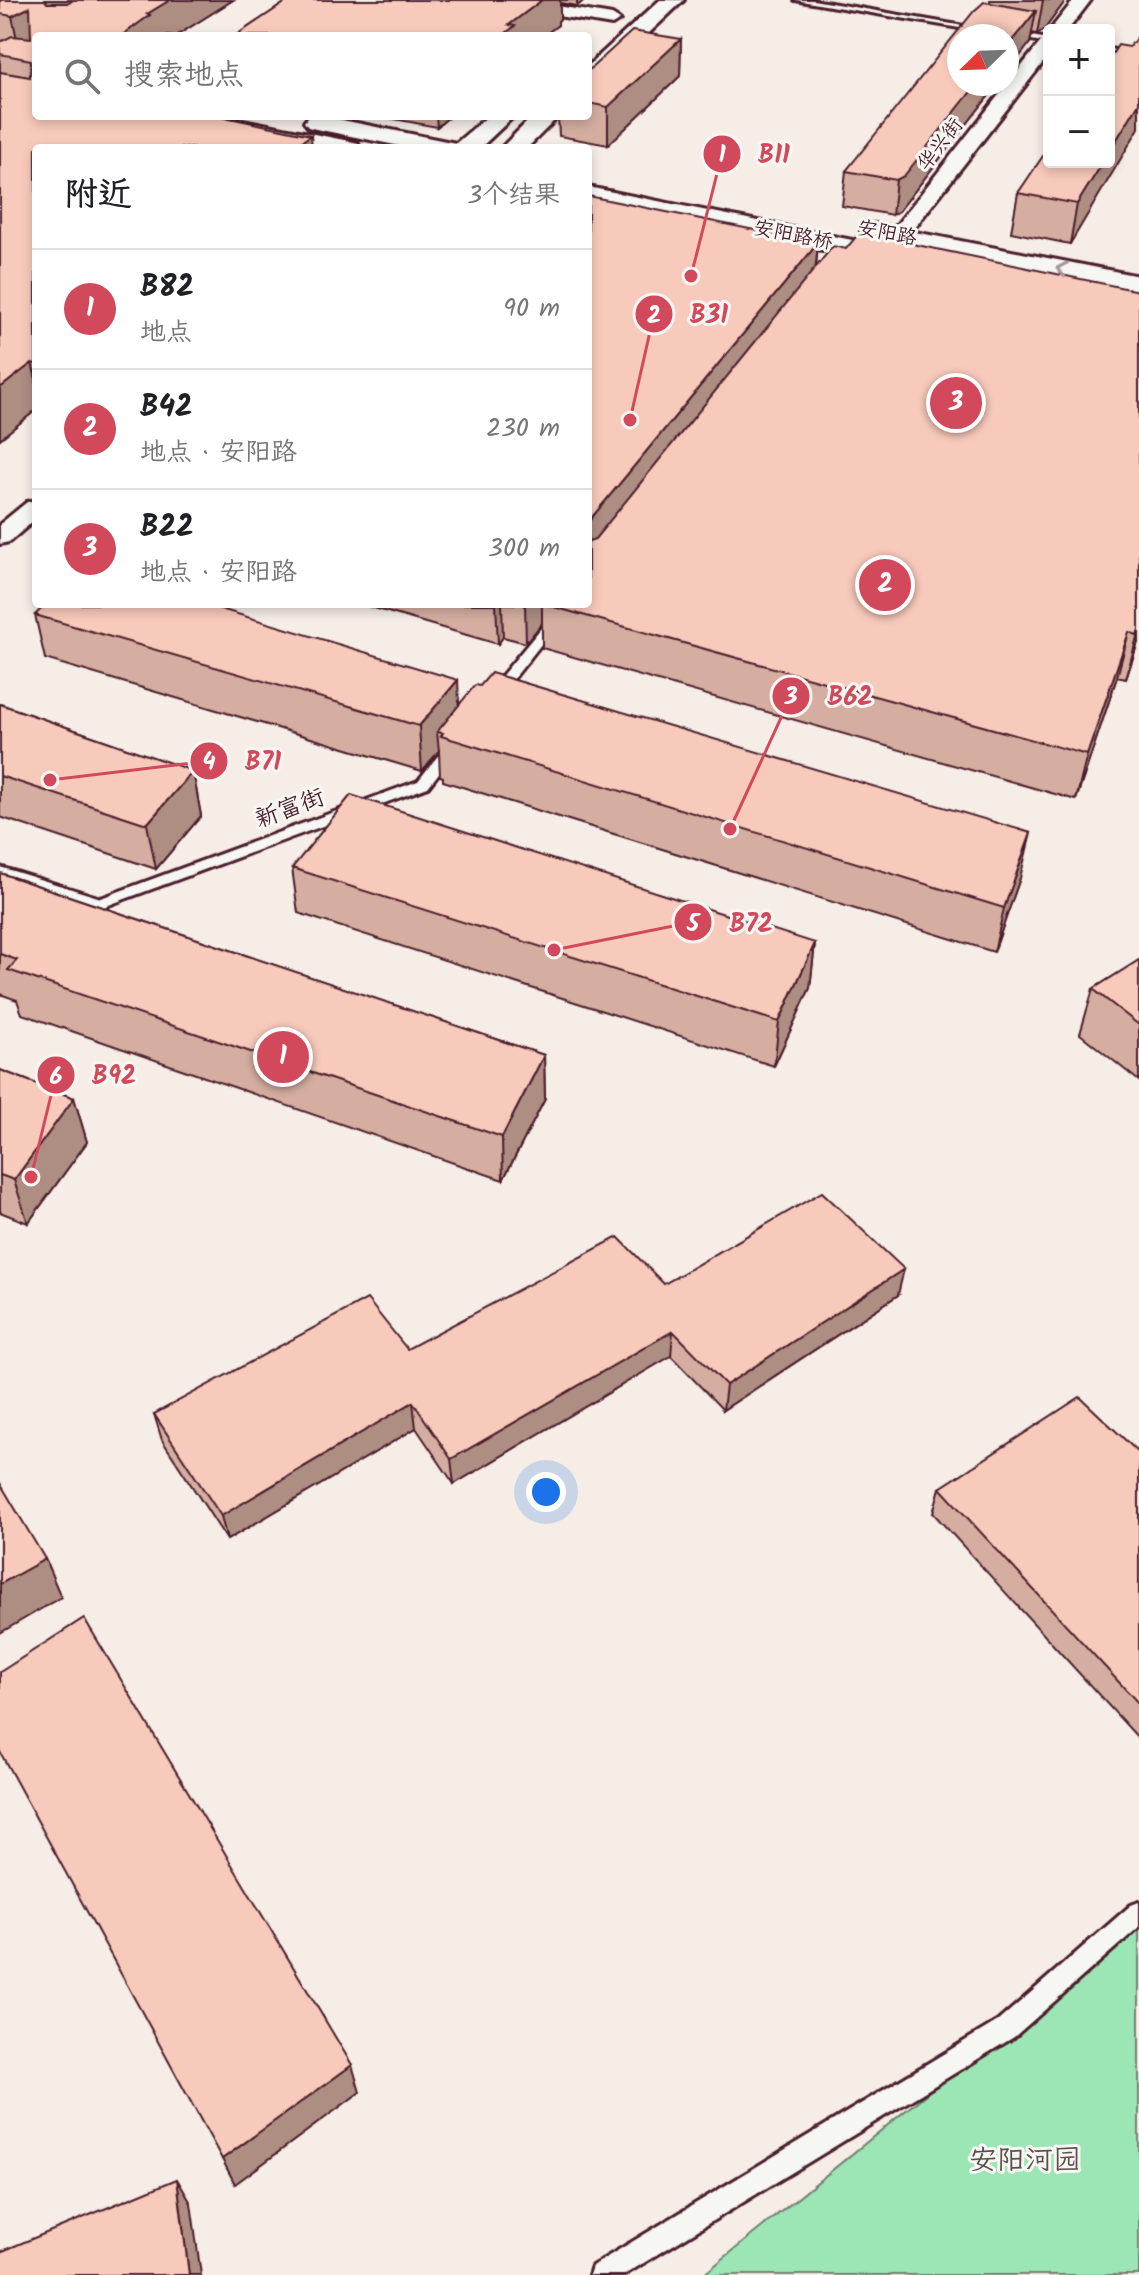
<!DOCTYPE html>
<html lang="zh">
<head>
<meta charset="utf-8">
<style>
	body { margin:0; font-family:Kalam,"LXGW WenKai TC",sans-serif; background:#f6f6f6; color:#202124 }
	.controls { position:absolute; right:24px; top:24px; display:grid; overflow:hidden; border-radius:8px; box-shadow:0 4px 12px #0003 }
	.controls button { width:72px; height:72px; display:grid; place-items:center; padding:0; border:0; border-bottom:2px solid #e0e0e0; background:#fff; color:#202124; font:40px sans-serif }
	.compass { position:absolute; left:947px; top:24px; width:72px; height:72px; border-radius:50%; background:#fff; box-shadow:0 4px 12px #0003; rotate:247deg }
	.you { position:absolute; left:546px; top:1492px; width:28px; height:28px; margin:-20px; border:6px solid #fff; border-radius:50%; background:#1a73e8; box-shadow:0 0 0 12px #1a73e833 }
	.badge { display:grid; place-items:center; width:52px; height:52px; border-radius:50%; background:#d1495b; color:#fff; font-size:26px; font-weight:700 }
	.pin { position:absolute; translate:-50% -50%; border:4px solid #fff; box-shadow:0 2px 8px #0006 }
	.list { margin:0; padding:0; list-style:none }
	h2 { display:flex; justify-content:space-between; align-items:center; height:104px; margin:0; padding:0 32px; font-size:34px }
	h2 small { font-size:26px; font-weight:400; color:#757577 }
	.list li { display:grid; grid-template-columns:52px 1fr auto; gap:24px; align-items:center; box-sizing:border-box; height:120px; padding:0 32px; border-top:2px solid #e0e0e0 }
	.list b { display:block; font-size:30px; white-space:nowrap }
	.list p { margin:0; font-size:26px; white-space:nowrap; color:#757577 }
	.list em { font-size:26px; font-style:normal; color:#757577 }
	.icon { flex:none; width:44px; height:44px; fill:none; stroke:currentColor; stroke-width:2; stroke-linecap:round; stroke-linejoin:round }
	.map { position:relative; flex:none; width:1139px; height:2275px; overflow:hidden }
	.search { position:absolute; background:#fff; box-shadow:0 4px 12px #0003; left:32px; top:32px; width:560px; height:88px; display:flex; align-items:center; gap:20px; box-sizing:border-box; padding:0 28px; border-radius:8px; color:#757577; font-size:30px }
	.panel { position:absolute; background:#fff; box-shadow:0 4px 12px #0003; left:32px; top:144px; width:560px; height:464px; border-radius:8px }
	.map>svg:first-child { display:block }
</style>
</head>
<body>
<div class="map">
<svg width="1139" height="2275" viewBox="0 0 1139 2275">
	<rect width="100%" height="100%" fill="#f6ede7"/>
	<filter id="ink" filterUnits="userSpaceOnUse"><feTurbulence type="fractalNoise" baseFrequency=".0125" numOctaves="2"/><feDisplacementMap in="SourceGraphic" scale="16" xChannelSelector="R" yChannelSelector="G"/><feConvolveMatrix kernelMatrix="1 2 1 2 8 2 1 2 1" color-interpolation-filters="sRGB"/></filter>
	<g filter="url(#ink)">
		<path fill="#9ce5b4" stroke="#738270" stroke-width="2" d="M 1139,1921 L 1139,2275 L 703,2275 Z"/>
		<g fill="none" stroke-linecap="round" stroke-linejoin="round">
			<defs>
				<g id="lane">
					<path d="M 795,0 L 813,0 L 987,30 L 983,32 Z"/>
					<path d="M 1007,32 L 1049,39 L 1049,43 L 1007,36 Z"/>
					<path d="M 1109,49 L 1139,54 L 1139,58 L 1109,53 Z"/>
					<path d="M 561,604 L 573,604 L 500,696 L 490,696 L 490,690 Z"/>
					<path d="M 453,742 L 460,746 L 428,787 L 106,906 L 101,908 L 0,877 L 0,867 L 101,898 L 418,781 L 448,743 Z"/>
					<path d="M 1139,1902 L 1139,1927 L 1014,2037 L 624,2275 L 589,2275 L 592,2266 L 998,2021 L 1131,1905 Z"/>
				</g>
				<g id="street">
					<path d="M 483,0 L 521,0 L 612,15 L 620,20 L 612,25 L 491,5 Z"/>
					<path d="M 1074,0 L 1091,0 L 1068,30 L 1050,30 Z"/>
					<path d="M 1049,38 L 1049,55 L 905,240 L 891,240 L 888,236 L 891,232 L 1043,39 Z"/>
					<path d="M 36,500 L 36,519 L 9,542 L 0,544 L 0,524 L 27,502 Z"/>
				</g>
				<g id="secondary">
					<path d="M 660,0 L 684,0 L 596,83 L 588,85 L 588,66 Z"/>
					<path d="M 175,116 L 223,116 L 349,141 L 358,143 L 361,148 L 312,148 L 187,123 L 179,121 Z"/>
					<path d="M 322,116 L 456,143 L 488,116 L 514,116 L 480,148 L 410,148 L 316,129 L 308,127 L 304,122 L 308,117 Z"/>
					<path d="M 533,116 L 559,116 L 527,148 L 501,148 Z"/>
					<path d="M 588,187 L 907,251 L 916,253 L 920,259 L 916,265 L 907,267 L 588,203 Z"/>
					<path d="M 874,224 L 1139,276 L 1139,292 L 865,238 L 861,232 L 865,226 Z"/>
				</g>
			</defs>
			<use href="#lane" stroke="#4a1f2b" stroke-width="6"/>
			<use href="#street" stroke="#4a1f2b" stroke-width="6"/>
			<use href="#secondary" stroke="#4a1f2b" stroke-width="6"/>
			<use href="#lane" fill="#f6f6f2" fill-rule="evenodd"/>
			<use href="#street" fill="#f6f6f2" fill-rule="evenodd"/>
			<use href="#secondary" fill="#f6f6f2" fill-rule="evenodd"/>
		</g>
		<g fill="#d5aea1" stroke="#4a1f2b" stroke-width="2">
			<path d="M 0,0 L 233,0 L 176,36 L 36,36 L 36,410 L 0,439 Z"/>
			<path d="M 289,0 L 585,0 L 577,6 L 560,3 L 560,19 L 558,21 L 558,25 L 543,36 L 235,36 Z"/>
			<path d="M 990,0 L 1066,0 L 1044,30 L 1037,34 L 1032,33 L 1030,43 L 959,84 L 998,84 L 899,211 L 892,215 L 842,206 L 846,171 L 990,3 Z"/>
			<path d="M 681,39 L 680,76 L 608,145 L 559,136 L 558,116 L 588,116 L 588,71 Z"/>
			<path d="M 1129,47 L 1070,244 L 1011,232 L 1018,193 Z"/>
			<path d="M 378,116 L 450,116 L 437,127 Z"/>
			<path d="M 818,243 L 816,268 L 846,249 L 1139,291 L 1139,639 L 1126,679 L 1117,677 L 1076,800 L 542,648 L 542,623 L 526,643 L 503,637 L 498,644 L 360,604 L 588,604 Z"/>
			<path d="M 35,615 L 459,705 L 1020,878 L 994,952 L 443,781 L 443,777 L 440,776 L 439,751 L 422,771 L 45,659 Z"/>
			<path d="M 0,704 L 193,771 L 201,816 L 156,869 L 0,817 Z"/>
			<path d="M 292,868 L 815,943 L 810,988 L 774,1066 L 298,913 Z"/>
			<path d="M 0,873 L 544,1055 L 545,1099 L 503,1180 L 22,1014 L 17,1000 L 0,994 Z"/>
			<path d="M 1139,960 L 1139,1081 L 1080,1034 L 1093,989 Z"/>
			<path d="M 0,1070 L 74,1098 L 87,1142 L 28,1223 L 0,1212 Z"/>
			<path d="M 664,1284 L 898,1295 L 723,1410 L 671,1356 L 454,1484 L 416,1428 L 227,1540 L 162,1440 L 154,1414 Z"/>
			<path d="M 1139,1453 L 1139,1739 L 933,1513 L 940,1488 Z"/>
		</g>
		<g fill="#ae8d83" stroke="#4a1f2b" stroke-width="2">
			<path d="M 44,0 L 106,0 L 51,36 Z"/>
			<path d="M 170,0 L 233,0 L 176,36 L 121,36 L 147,14 Z"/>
			<path d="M 542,0 L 560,0 L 560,19 L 558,21 L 558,25 L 543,36 L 502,36 L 509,25 Z"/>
			<path d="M 577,0 L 585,0 L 577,6 Z"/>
			<path d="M 1043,0 L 1066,0 L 1044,30 L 1037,34 Z"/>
			<path d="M 30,7 L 36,41 L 20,53 L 12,16 Z"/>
			<path d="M 1036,11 L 1030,43 L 1007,73 L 1007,47 Z"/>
			<path d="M 681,39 L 680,76 L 608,145 L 608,107 Z"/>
			<path d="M 977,84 L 998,84 L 899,211 L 892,215 L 896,180 Z"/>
			<path d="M 1139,103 L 1139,128 L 1070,244 L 1077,204 L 1103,162 L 1109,162 L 1109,152 Z"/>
			<path d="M 436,116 L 450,116 L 437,127 Z"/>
			<path d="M 311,135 L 312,148 L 292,148 Z"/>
			<path d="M 818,243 L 814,284 L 588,565 L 588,522 Z"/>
			<path d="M 32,363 L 36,379 L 36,410 L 0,439 L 0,388 Z"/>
			<path d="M 496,604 L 502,604 L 503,637 L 498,644 Z"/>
			<path d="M 525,604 L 542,604 L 542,623 L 526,643 Z"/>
			<path d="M 1139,629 L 1139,639 L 1126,679 Z"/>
			<path d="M 1129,632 L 1117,677 L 1076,800 L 1087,755 Z"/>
			<path d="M 458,680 L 460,724 L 437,732 L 439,751 L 422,771 L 419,726 Z"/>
			<path d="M 193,771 L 201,816 L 156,869 L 147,824 Z"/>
			<path d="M 1031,833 L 1020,878 L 994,952 L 1004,908 Z"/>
			<path d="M 815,943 L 810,988 L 774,1066 L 779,1022 Z"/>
			<path d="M 544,1055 L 545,1099 L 503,1180 L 502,1137 Z"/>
			<path d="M 74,1098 L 87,1142 L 28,1223 L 14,1180 Z"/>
			<path d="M 904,1269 L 898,1295 L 723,1410 L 726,1385 Z"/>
			<path d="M 673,1331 L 671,1356 L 454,1484 L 451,1459 Z"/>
			<path d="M 413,1402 L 416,1428 L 227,1540 L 221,1516 Z"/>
			<path d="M 45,1559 L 61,1597 L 0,1633 L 0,1584 Z"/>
			<path d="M 352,2065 L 360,2092 L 235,2184 L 222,2159 Z"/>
			<path d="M 177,2179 L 191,2203 L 201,2275 L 189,2275 Z"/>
		</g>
		<g fill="#f8cabb" stroke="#4a1f2b" stroke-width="2">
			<path d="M 0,0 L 45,0 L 47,3 L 69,3 L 73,0 L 170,0 L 147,14 L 150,15 L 121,36 L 36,36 L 36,116 L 220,116 L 311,135 L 292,148 L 36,148 L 36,364 L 32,363 L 0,388 L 0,72 L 30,77 L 31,60 L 0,54 L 0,42 L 12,36 L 31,38 L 30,7 L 12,16 L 0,14 Z"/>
			<path d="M 289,0 L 542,0 L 509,25 L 515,26 L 502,36 L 235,36 Z"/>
			<path d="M 984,2 L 1036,11 L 1007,47 L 1007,36 L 959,36 L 959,84 L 977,84 L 904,176 L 896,180 L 846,171 L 974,11 Z"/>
			<path d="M 632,31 L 681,39 L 608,107 L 588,103 L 588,71 Z"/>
			<path d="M 1139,35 L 1139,103 L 1109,152 L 1109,59 L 1118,45 L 1129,47 Z"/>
			<path d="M 1049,147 L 1049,162 L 1103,162 L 1077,204 L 1018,193 Z"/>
			<path d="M 588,196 L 818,243 L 588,522 Z"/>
			<path d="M 859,233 L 1139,291 L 1139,629 L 1137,635 L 1129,632 L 1087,755 L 543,604 L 588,604 L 588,540 L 589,541 L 595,539 L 833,246 L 846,249 Z"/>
			<path d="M 46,604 L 204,604 L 458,680 L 419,726 L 35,615 Z"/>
			<path d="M 491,673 L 1031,833 L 1004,908 L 441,736 L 443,733 L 437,732 L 475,685 L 480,686 Z"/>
			<path d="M 0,704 L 193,771 L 147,824 L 0,776 Z"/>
			<path d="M 351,795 L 815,943 L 779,1022 L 292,868 Z"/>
			<path d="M 0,873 L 544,1055 L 502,1137 L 8,970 L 17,960 L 0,954 Z"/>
			<path d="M 1139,960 L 1139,1025 L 1093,989 Z"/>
			<path d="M 0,1070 L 74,1098 L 14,1180 L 0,1175 Z"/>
			<path d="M 822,1192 L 904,1269 L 726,1385 L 673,1331 L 451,1459 L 413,1402 L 221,1516 L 154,1414 L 367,1299 L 407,1349 L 618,1237 L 664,1284 Z"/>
			<path d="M 1080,1397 L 1139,1453 L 1139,1704 L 940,1488 Z"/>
			<path d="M 0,1483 L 45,1559 L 0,1584 Z"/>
			<path d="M 84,1618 L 352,2065 L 222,2159 L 0,1752 L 0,1672 Z"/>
			<path d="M 177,2179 L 189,2275 L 0,2275 L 0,2252 Z"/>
		</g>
		<defs><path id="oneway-chevron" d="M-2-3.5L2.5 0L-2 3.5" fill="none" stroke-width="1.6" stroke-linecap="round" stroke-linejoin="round" transform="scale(2)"/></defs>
		<use stroke="#a99598" href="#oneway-chevron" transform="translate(1062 269) rotate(-169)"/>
	</g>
	<g text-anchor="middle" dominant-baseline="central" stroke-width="6" stroke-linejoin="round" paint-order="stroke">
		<g font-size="20" fill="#4a1f2b" stroke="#f6f6f2">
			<text transform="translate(941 145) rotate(-52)">华兴街</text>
			<text transform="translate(887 234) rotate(11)">安阳路</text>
			<text transform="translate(793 236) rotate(11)">安阳路桥</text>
		</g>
		<g font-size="24" fill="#4a1f2b" stroke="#f6f6f2">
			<text transform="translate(290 809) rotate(-20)">新富街</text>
		</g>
		<g font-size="28" fill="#5e504d" stroke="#f6f6f2">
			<text x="1025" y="2161">安阳河园</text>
		</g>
	</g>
	<path fill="none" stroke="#d1495b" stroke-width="3" d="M691 276L722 154M630 420L654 314M730 829L791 696M50 780L209 761M554 950L693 922M31 1177L56 1075"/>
	<g fill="#d1495b" stroke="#f6f6f2" stroke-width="3">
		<circle cx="691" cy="276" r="8"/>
		<circle cx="630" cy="420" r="8"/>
		<circle cx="730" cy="829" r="8"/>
		<circle cx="50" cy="780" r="8"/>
		<circle cx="554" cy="950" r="8"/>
		<circle cx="31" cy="1177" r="8"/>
		<circle cx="722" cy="154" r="20"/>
		<circle cx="654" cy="314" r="20"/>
		<circle cx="791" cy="696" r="20"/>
		<circle cx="209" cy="761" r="20"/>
		<circle cx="693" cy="922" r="20"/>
		<circle cx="56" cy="1075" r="20"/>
	</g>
	<g font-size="24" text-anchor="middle" font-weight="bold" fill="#fff">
		<text x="722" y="162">1</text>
		<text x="654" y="323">2</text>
		<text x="791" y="704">3</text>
		<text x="209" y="769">4</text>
		<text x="693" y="931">5</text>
		<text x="56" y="1084">6</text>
	</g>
	<g font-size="26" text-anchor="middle" font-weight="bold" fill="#d1495b" stroke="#f6f6f2" stroke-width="6" stroke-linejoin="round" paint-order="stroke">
		<text x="774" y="163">B11</text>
		<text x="709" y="323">B31</text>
		<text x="850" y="705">B62</text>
		<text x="263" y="770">B71</text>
		<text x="751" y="932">B72</text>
		<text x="114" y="1084">B92</text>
	</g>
</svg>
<div class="controls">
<button>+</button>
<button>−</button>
</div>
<svg class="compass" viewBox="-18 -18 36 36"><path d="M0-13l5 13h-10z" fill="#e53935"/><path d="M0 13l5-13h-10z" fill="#757577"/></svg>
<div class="you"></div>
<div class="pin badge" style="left:283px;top:1057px">1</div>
<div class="pin badge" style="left:885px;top:585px">2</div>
<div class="pin badge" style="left:956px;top:403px">3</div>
<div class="search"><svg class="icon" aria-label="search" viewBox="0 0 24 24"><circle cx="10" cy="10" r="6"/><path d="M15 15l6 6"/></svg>搜索地点</div>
<section class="panel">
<h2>附近<small>3个结果</small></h2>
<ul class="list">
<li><span class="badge">1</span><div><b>B82</b><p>地点</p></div><em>90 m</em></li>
<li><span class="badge">2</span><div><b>B42</b><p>地点 · 安阳路</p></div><em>230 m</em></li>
<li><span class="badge">3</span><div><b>B22</b><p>地点 · 安阳路</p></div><em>300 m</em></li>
</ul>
</section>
</div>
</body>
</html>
